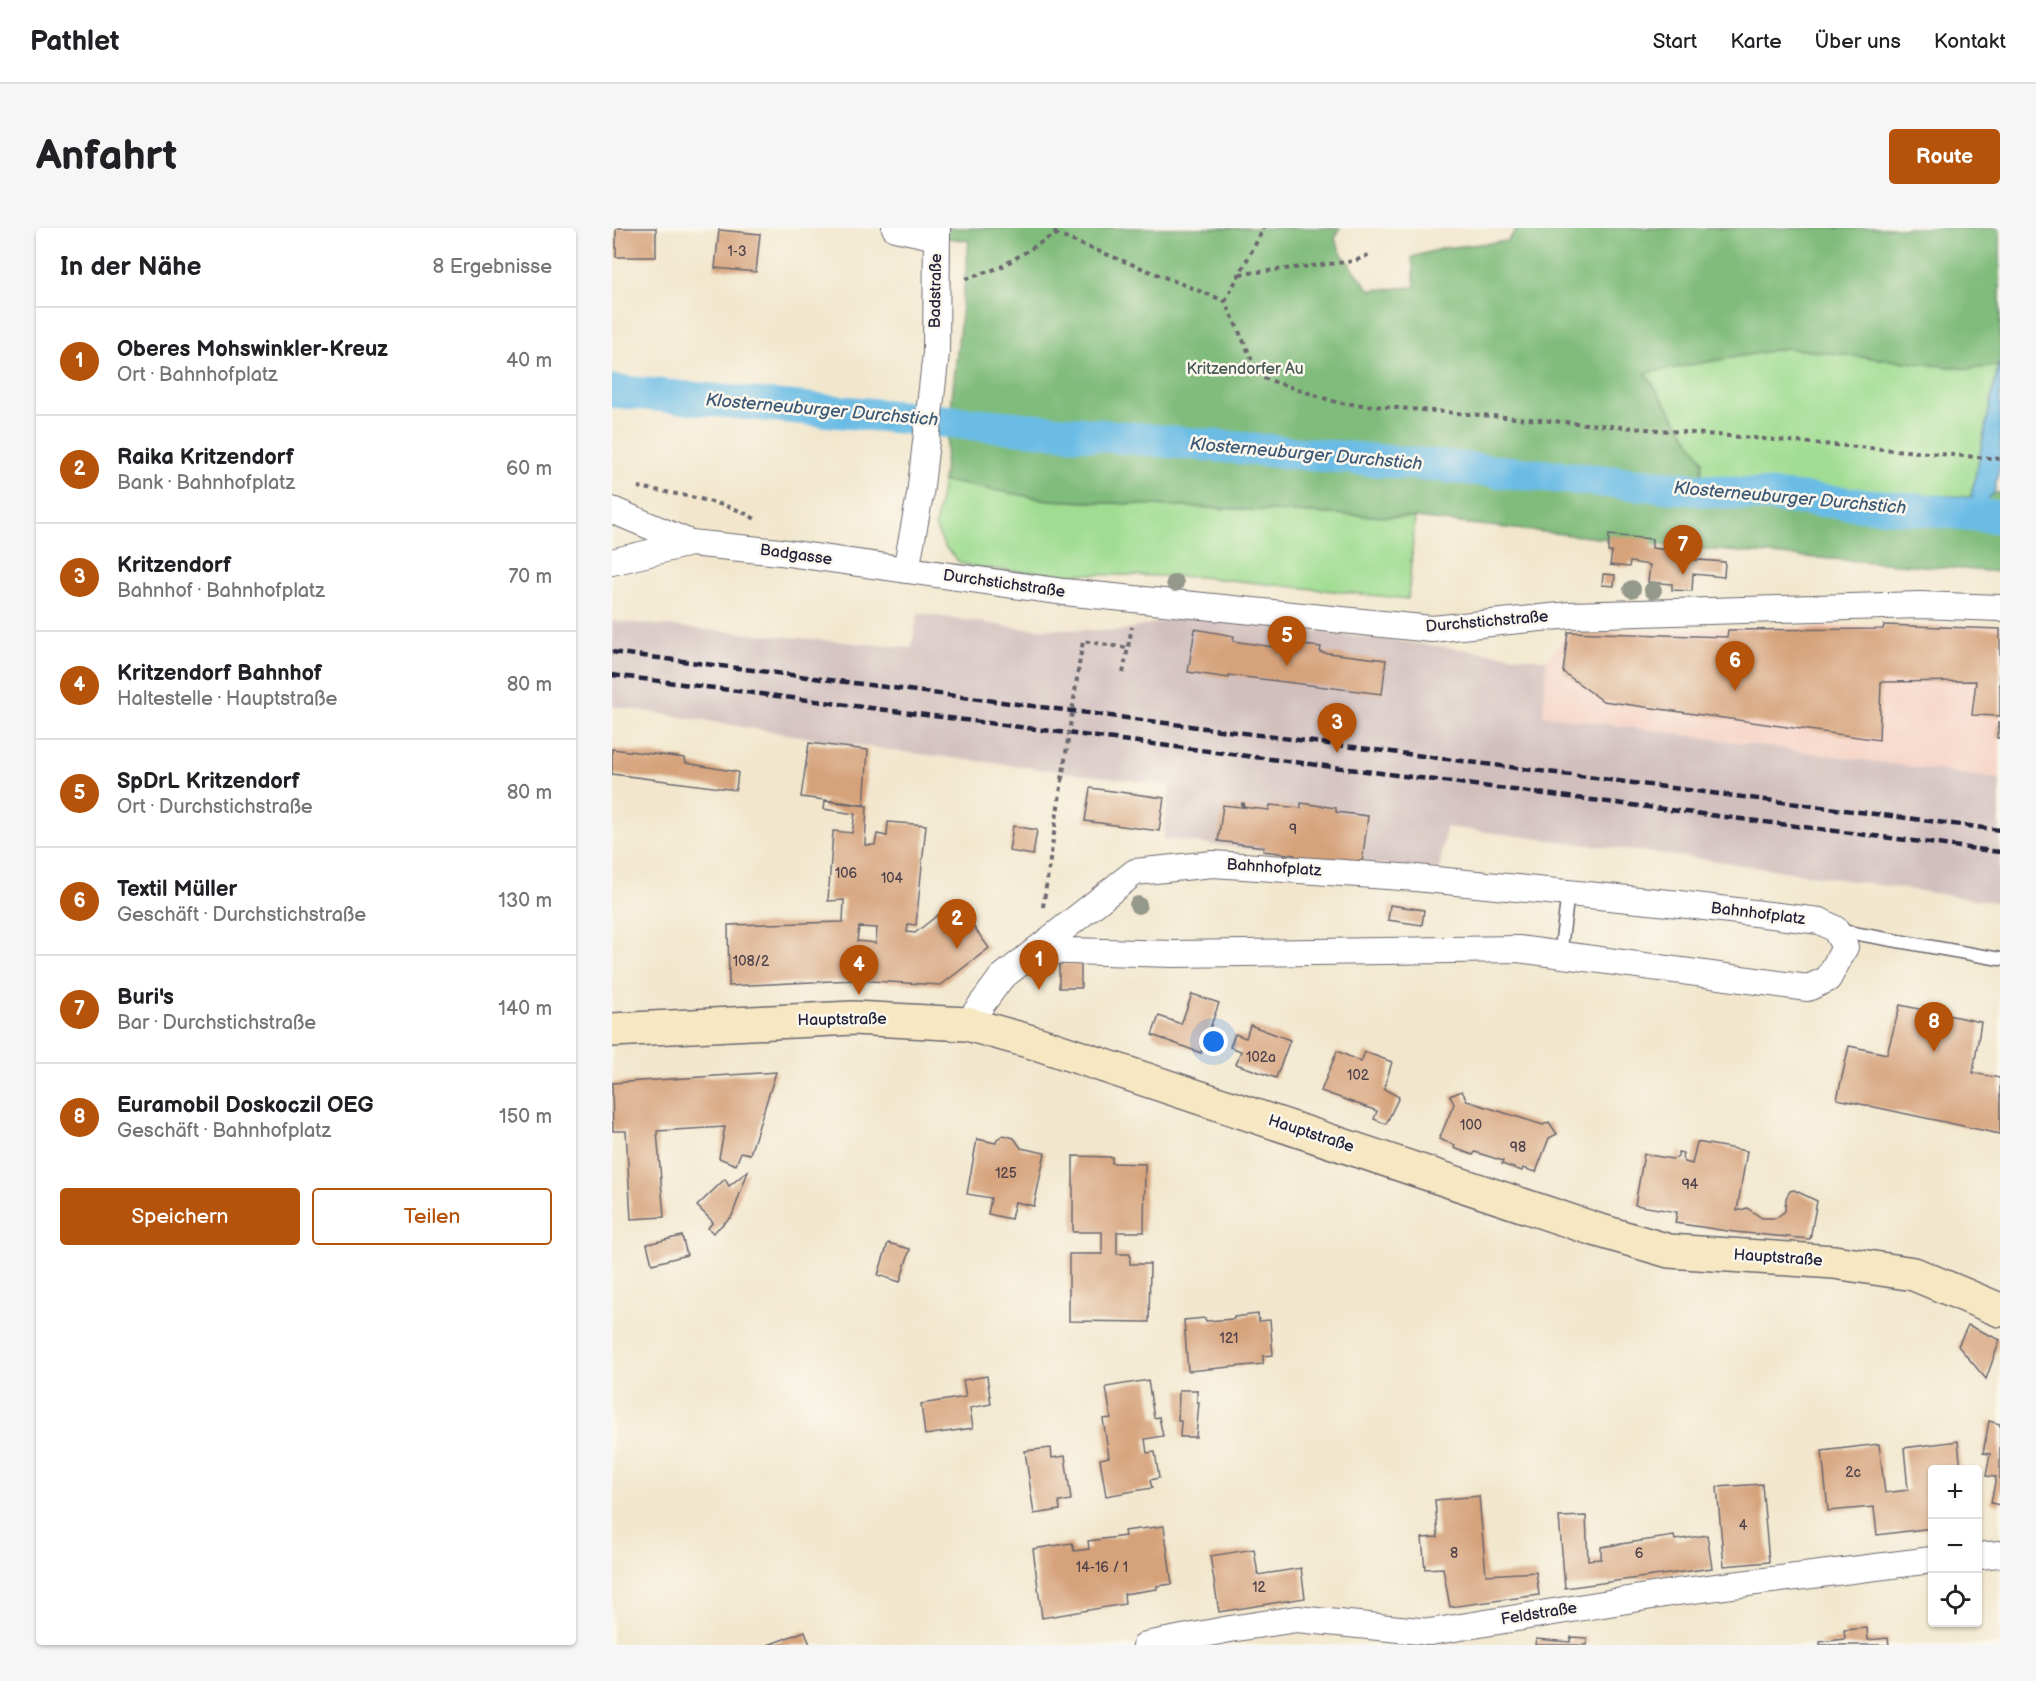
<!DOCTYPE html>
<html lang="de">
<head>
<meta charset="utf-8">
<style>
	body { margin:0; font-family:"Balsamiq Sans",sans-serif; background:#f6f6f6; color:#202124 }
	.controls { position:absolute; right:18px; bottom:18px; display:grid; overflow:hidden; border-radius:6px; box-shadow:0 2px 4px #0004 }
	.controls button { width:54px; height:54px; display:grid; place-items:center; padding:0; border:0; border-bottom:2px solid #e0e0e0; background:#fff; color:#202124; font:30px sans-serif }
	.you { position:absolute; left:602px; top:814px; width:21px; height:21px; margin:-15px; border:4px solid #fff; border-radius:50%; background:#1a73e8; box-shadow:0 0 0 9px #1a73e833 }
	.badge { display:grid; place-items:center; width:39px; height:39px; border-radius:50%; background:#b45309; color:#fff; font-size:20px; font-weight:700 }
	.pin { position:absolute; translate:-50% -50px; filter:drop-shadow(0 2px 3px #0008) }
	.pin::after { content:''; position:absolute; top:32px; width:21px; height:18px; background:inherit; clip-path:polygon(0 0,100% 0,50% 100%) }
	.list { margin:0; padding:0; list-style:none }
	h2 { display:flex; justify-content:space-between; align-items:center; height:78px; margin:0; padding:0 24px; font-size:26px }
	h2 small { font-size:20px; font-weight:400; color:#757577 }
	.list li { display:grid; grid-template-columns:39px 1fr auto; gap:18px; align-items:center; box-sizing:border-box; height:108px; padding:0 24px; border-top:2px solid #e0e0e0 }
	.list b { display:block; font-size:22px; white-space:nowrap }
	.list p { margin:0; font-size:20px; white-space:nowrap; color:#757577 }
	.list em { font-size:20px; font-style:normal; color:#757577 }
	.actions { display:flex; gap:12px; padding:18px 24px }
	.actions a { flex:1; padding:14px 0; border:2px solid #b45309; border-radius:6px; text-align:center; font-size:21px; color:#b45309 }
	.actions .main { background:#b45309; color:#fff }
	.icon { flex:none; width:33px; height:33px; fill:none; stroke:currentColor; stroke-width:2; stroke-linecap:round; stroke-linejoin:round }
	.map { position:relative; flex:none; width:1388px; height:1417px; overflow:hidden; border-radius:6px }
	header { display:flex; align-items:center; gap:36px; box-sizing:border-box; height:84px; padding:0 30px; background:#fff; border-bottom:2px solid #e0e0e0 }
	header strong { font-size:28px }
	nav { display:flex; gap:33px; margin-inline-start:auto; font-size:21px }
	.intro { display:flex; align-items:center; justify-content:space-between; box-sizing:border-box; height:144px; padding:0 36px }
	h1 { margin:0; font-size:42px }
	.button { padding:15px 27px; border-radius:6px; background:#b45309; color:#fff; font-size:21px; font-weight:700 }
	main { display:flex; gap:36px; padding:0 36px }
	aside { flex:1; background:#fff; border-radius:6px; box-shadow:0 2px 4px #0004 }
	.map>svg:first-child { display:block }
</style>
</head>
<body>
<header>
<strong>Pathlet</strong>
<nav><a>Start</a><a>Karte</a><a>Über uns</a><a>Kontakt</a></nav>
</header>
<div class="intro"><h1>Anfahrt</h1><a class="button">Route</a></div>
<main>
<aside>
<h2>In der Nähe<small>8 Ergebnisse</small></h2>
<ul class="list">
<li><span class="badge">1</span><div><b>Oberes Mohswinkler-Kreuz</b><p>Ort · Bahnhofplatz</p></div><em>40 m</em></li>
<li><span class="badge">2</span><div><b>Raika Kritzendorf</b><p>Bank · Bahnhofplatz</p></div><em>60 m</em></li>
<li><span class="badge">3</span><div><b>Kritzendorf</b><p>Bahnhof · Bahnhofplatz</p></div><em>70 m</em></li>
<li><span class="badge">4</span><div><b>Kritzendorf Bahnhof</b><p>Haltestelle · Hauptstraße</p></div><em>80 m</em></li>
<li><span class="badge">5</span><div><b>SpDrL Kritzendorf</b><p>Ort · Durchstichstraße</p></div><em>80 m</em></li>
<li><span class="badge">6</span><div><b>Textil Müller</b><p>Geschäft · Durchstichstraße</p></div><em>130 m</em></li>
<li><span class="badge">7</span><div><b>Buri's</b><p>Bar · Durchstichstraße</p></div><em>140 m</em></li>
<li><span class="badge">8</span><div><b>Euramobil Doskoczil OEG</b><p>Geschäft · Bahnhofplatz</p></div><em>150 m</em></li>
</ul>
<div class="actions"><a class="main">Speichern</a><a>Teilen</a></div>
</aside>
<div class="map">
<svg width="1388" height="1417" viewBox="0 0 1388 1417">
	<rect width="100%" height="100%" fill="#fbf7ec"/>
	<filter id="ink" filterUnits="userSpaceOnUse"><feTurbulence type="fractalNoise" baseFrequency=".0167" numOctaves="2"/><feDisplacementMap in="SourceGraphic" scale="12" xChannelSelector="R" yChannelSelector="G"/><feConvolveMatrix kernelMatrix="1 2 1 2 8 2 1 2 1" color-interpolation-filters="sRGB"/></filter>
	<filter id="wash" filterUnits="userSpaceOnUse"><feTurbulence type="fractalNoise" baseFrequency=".008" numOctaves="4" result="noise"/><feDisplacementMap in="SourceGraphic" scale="24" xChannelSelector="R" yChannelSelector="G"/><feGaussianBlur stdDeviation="1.35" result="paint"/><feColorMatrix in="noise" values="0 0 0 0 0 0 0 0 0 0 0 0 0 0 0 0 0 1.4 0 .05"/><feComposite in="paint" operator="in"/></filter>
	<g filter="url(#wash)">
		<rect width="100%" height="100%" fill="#f2e7cd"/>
		<path fill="#f6d2c4" d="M 1272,397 L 1388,397 L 1388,553 L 931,487 L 935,432 L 956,404 Z"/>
		<path fill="#d1bfbe" d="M 306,385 L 408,400 L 508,403 L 579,387 L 935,432 L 931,487 L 1386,551 L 1388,553 L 1388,675 L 1105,633 L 834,599 L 827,643 L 551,611 L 558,557 L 282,523 L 0,478 L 0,393 L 299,420 Z"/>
		<g fill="#a0dd92" stroke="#618066" stroke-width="1.5">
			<path d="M 1174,120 L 1356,141 L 1386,138 L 1359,269 L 1088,257 L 1033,145 Z"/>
			<path d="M 331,253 L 437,272 L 803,290 L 796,371 L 590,349 L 428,345 L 367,340 L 348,335 L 333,319 L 323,299 Z"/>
		</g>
		<path fill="#80bc7c" stroke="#516f5c" stroke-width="1.5" d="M 271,0 L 728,0 L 723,11 L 729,25 L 758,62 L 803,59 L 800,29 L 832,20 L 895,13 L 906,0 L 1388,0 L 1388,131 L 1386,138 L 1356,141 L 1174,120 L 1033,145 L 1091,232 L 1088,257 L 1359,269 L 1370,273 L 1382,265 L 1388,265 L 1388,344 L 1078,320 L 803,290 L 437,272 L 331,253 L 357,13 Z"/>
		<path fill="#6abce5" stroke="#466f90" stroke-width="1.5" d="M 1388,131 L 1388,236 L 1382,265 L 1371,274 L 1359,269 Z"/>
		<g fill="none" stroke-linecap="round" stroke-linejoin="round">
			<path stroke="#6abce5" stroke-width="9" d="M 1368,287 L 1373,263"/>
			<path stroke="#6abce5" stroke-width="33" d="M 0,163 L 1388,289"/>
		</g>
		<g id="blocks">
			<g fill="#d6a27a" fill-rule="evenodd">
				<rect x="4" y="0" width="40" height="29"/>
				<path d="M 107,2 L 148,6 L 144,44 L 103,40 Z"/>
				<path d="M 997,307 L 1040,311 L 1040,320 L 1064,323 L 1062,330 L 1113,334 L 1112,349 L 1081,346 L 1080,363 L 1060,362 L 1060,356 L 1036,354 L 1038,337 L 1018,334 L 1017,339 L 998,337 L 1000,324 L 996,324 Z"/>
				<path d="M 991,346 L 1003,347 L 1002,358 L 990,357 Z"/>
				<path d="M 1272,397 L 1388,401 L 1388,488 L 1360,487 L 1364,453 L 1269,454 L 1267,512 L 991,473 L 951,444 L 956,404 L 1115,409 L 1116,402 L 1271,401 Z"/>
				<path d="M 583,401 L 622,408 L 621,413 L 669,420 L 670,415 L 709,419 L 708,424 L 774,432 L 770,466 L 617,447 L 617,450 L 576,444 Z"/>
				<path d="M 1386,494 L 1388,494 L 1388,510 L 1385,510 Z"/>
				<path d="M 197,515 L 256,522 L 252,577 L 189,569 Z"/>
				<path d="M 0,521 L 73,530 L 74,535 L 126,544 L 124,562 L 0,546 Z"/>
				<path d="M 478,560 L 552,570 L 547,603 L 473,593 Z"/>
				<path d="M 213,573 L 255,578 L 253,617 L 263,617 L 265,606 L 275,608 L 276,594 L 314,597 L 304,697 L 296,696 L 295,704 L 303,705 L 332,682 L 353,687 L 377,720 L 329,757 L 241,752 L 117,758 L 116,697 L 231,694 L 232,672 L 216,673 L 221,603 L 240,605 L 243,586 L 212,581 ZM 247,699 L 265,700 L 264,715 L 245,713 Z"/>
				<path d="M 689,575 L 724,580 L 724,584 L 756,588 L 750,635 L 682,633 L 683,627 L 651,623 L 652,619 L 606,613 L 611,577 L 657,582 L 658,577 L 689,580 Z"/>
				<path d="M 401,598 L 425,602 L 421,627 L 397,623 Z"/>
				<path d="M 778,677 L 812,682 L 810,697 L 776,692 Z"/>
				<rect x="447" y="736" width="22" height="24"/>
				<path d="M 580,766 L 607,775 L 589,825 L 540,807 L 547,788 L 569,796 Z"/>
				<path d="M 1288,777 L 1369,794 L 1361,845 L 1388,850 L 1388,906 L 1225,871 L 1237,818 L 1275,826 Z"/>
				<path d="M 638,797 L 678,812 L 664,850 L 624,836 L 629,823 L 618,819 L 623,806 L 634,810 Z"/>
				<path d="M 725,823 L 749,834 L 753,824 L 780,834 L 772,861 L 787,869 L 774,896 L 762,891 L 765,883 L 709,863 Z"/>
				<path d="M 164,844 L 138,926 L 129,924 L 124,937 L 107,930 L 113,899 L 45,903 L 52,989 L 19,991 L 14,903 L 1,903 L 0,855 Z"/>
				<path d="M 850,863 L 855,873 L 931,897 L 937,894 L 945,906 L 937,910 L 924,944 L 911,940 L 910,943 L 890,936 L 891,933 L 863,924 L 861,927 L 842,920 L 843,917 L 827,911 L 842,876 L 838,868 Z"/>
				<path d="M 391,907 L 402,910 L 409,920 L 433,925 L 422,978 L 403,974 L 399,991 L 376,986 L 379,970 L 355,966 L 365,911 L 384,915 L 385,911 Z"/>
				<path d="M 1085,914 L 1135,923 L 1125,983 L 1135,980 L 1150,990 L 1164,990 L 1173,983 L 1174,970 L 1178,963 L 1182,962 L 1205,973 L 1198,1011 L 1122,1004 L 1063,995 L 1065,984 L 1023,977 L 1032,926 L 1060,931 L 1066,929 L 1066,924 L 1071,925 L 1070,930 L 1073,934 L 1080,936 Z"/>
				<path d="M 461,928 L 500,929 L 500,935 L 533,936 L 532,1004 L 505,1004 L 505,1026 L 518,1026 L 518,1036 L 538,1036 L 537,1094 L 457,1093 L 457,1026 L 490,1026 L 490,1004 L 461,1004 Z"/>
				<path d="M 136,943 L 120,988 L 101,1005 L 96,1000 L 101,994 L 85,978 L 113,951 L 117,958 Z"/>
				<path d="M 70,1008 L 75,1027 L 40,1036 L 35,1016 Z"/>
				<path d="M 276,1015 L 298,1021 L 288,1054 L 266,1047 Z"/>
				<path d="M 646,1086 L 647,1093 L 658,1092 L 661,1127 L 651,1128 L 651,1136 L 576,1143 L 572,1092 L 593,1090 L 594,1093 L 622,1091 L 622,1089 Z"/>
				<path d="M 1356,1097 L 1388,1112 L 1374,1151 L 1346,1118 Z"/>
				<path d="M 375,1148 L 379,1176 L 358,1180 L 361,1200 L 313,1207 L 309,1176 L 354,1169 L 351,1152 Z"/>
				<path d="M 536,1152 L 542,1190 L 547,1189 L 551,1208 L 533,1211 L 535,1225 L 543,1224 L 547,1250 L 538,1252 L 540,1260 L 494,1268 L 488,1231 L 497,1229 L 491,1191 L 499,1190 L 494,1159 Z"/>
				<path d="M 567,1162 L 585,1162 L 585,1174 L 587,1174 L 584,1209 L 568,1209 L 569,1193 L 566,1193 Z"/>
				<path d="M 1377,1193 L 1388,1196 L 1388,1277 L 1379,1275 L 1384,1249 L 1374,1248 L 1378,1226 L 1371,1225 Z"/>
				<path d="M 1346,1213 L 1349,1242 L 1320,1242 L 1320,1300 L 1265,1307 L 1262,1279 L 1216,1283 L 1210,1223 L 1267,1216 L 1273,1265 L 1296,1262 L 1292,1220 Z"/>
				<path d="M 439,1220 L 440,1230 L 453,1228 L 459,1272 L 447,1274 L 448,1282 L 422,1286 L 413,1223 Z"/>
				<path d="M 1150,1256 L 1157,1334 L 1112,1338 L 1105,1259 Z"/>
				<path d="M 867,1268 L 874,1347 L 924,1344 L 927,1367 L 838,1379 L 831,1340 L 813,1341 L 810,1310 L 826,1309 L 823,1272 Z"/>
				<path d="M 974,1288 L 976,1332 L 989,1331 L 989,1319 L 1062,1308 L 1063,1312 L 1095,1307 L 1100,1340 L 953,1360 L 947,1289 Z"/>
				<path d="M 552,1298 L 560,1356 L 545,1358 L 545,1361 L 512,1366 L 513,1376 L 430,1390 L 421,1321 L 460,1315 L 462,1323 L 477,1321 L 476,1313 L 513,1308 L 512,1303 Z"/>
				<path d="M 642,1321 L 646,1347 L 689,1340 L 693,1370 L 607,1384 L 598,1328 Z"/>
				<path d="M 1255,1400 L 1256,1412 L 1276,1410 L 1277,1417 L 1208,1417 L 1208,1414 L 1233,1411 L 1232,1402 Z"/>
				<path d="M 193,1403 L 198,1417 L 156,1417 Z"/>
				<path d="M 959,1409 L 975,1410 L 975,1417 L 923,1417 L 924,1411 L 958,1414 Z"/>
			</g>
		</g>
	</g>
	<g filter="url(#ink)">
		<use href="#blocks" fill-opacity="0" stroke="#6b676e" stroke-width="1.5"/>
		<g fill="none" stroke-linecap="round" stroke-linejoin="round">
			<defs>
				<g id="lane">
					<path d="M 1224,702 L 1388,731"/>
					<path d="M 948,727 L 956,665"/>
				</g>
				<g id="street">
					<path d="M 283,0 L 325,9"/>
					<path d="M 0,282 L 78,315"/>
					<path d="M 0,334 L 78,315 L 168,324 L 452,364 L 820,401 L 958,387 L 1308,377 L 1388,380"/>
					<path d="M 294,342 L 308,267 L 324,125 L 325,0"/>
					<path d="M 355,796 L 389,750 L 523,644 L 601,636 L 804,650 L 1067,676 L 1208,693 L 1223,701 L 1233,719 L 1216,751 L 1196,760 L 906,721 L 561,726 L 424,722"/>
					<path d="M 1366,1328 L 1388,1326"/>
					<path d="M 534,1417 L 618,1401 L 685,1391 L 818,1404 L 1065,1364 L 1320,1332"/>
				</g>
				<path id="secondary" d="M 0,802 L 241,790 L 355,796 L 427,816 L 982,1001 L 1057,1023 L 1222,1034 L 1302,1046 L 1388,1082"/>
			</defs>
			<use href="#lane" stroke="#6b676e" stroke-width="15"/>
			<use href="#street" stroke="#6b676e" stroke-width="28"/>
			<use href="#secondary" stroke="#6b676e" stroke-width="36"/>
			<g stroke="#6b676e" stroke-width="4" stroke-dasharray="4.5 4.5" stroke-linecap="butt">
				<path d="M 443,6 L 613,73 L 648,149 L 727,175 L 1388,231"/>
				<path d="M 628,46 L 743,33 L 758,26"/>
				<path d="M 354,51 L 389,39 L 443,6 L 444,0"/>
				<path d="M 613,73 L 652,0"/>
				<path d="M 26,259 C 54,264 124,275 144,292"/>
				<path d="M 467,437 L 471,413 L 515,420"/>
				<path d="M 511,445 L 520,399"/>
				<path d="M 631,579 L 631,573"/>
				<path d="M 431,679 L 450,552"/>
			</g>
			<use href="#lane" stroke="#fff" stroke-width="12"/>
			<use href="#street" stroke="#fff" stroke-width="26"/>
			<use href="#secondary" stroke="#f7e8c3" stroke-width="33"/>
			<g stroke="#22223b" stroke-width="4.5" stroke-dasharray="9 4.5" stroke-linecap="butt">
				<path d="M 0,424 L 1388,602"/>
				<path d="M 0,447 L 1388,624"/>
			</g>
			<path stroke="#6b676e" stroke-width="4" stroke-dasharray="4.5 4.5" stroke-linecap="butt" d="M 450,552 L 467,437"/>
		</g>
		<g fill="#94998b">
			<circle cx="563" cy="355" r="9"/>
			<circle cx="1020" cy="361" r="9"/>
			<circle cx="1041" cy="362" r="9"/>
			<circle cx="526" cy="677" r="9"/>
		</g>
	</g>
	<g text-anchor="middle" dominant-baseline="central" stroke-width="5" stroke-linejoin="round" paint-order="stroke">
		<g font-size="14" fill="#4f424b">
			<text x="125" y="23">1-3</text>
			<text x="681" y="601">9</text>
			<text x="234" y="645">106</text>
			<text x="280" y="650">104</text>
			<text x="139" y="733">108/2</text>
			<text x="649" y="829">102a</text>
			<text x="746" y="847">102</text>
			<text x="859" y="897">100</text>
			<text x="906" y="919">98</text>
			<text x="394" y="945">125</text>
			<text x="1078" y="956">94</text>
			<text x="617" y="1110">121</text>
			<text x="1241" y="1244">2c</text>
			<text x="1131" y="1297">4</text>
			<text x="842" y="1325">8</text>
			<text x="1027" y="1325">6</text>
			<text x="490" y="1339">14-16 / 1</text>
			<text x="647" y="1359">12</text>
		</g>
		<g font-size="16" fill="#22223b" stroke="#fbf7ec">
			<text transform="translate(324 63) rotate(-89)">Badstraße</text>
			<text transform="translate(184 327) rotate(8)">Badgasse</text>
			<text transform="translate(392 356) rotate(8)">Durchstichstraße</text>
			<text transform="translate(875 394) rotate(-5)">Durchstichstraße</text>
			<text transform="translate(662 640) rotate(4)">Bahnhofplatz</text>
			<text transform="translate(1146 686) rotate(7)">Bahnhofplatz</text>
			<text transform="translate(230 792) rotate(-1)">Hauptstraße</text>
			<text transform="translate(699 906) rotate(18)">Hauptstraße</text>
			<text transform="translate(1166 1030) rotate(4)">Hauptstraße</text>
			<text transform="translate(927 1386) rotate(-9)">Feldstraße</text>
		</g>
		<g font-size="16" fill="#485a55" stroke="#fbf7ec">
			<text x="633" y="141">Kritzendorfer Au</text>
		</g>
		<g font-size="18" font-style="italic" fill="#3b5876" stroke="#fbf7ec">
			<text transform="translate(210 182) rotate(5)">Klosterneuburger Durchstich</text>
			<text transform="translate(694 226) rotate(5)">Klosterneuburger Durchstich</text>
			<text transform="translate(1178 270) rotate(5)">Klosterneuburger Durchstich</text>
		</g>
	</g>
</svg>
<div class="controls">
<button>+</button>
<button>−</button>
<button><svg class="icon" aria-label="locate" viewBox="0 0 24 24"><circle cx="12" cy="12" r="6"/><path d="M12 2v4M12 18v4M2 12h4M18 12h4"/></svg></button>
</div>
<div class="you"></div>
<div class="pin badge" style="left:427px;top:762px">1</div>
<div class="pin badge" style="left:345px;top:721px">2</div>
<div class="pin badge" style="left:725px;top:525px">3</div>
<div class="pin badge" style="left:247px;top:767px">4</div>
<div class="pin badge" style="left:675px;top:438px">5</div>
<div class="pin badge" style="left:1123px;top:463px">6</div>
<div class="pin badge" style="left:1071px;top:347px">7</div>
<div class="pin badge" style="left:1322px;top:824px">8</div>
</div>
</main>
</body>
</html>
